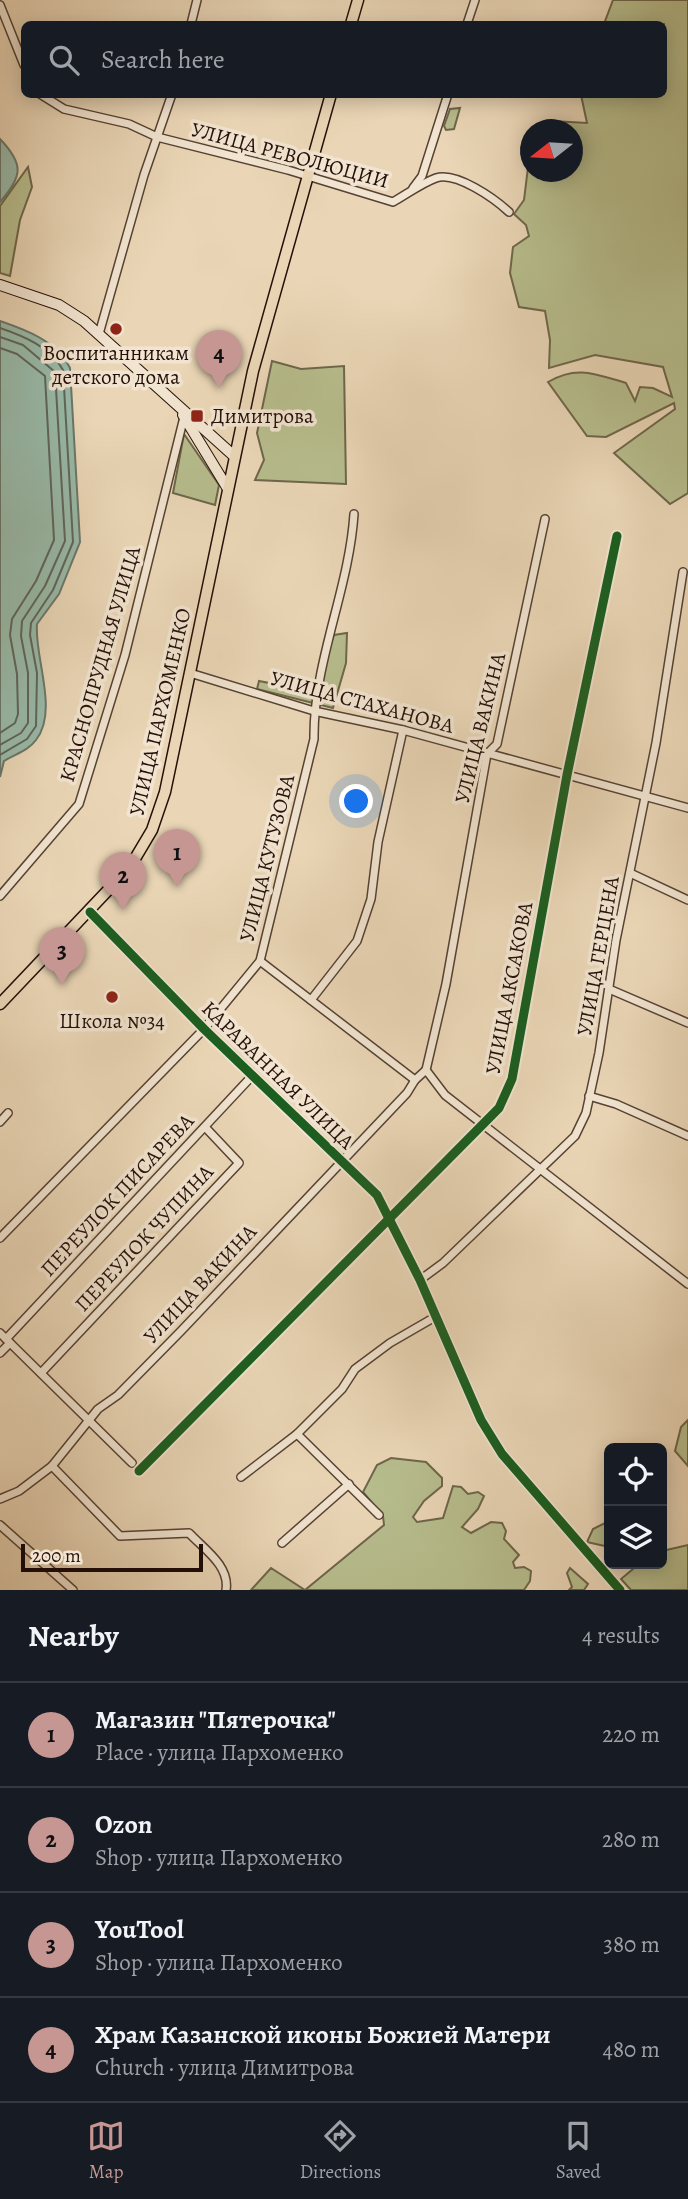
<!DOCTYPE html>
<html lang="en">
<head>
<meta charset="utf-8">
<style>
	body { margin:0; font-family:Alegreya,serif; background:#20242c; color:#f1f3f6 }
	.controls { position:absolute; right:21px; bottom:21px; display:grid; overflow:hidden; border-radius:10px; box-shadow:0 4px 18px #0003 }
	.controls button { width:63px; height:63px; display:grid; place-items:center; padding:0; border:0; border-bottom:2px solid #363941; background:#171b24; color:#f1f3f6; font:35px sans-serif }
	.compass { position:absolute; left:520px; top:119px; width:63px; height:63px; border-radius:50%; background:#171b24; box-shadow:0 4px 18px #0003; rotate:253deg }
	.scale { position:absolute; left:21px; bottom:18px; width:182px; box-sizing:border-box; padding-left:7px; border:4px solid #251009; border-top:0; font-size:19px; line-height:24px; white-space:nowrap; color:#251009; -webkit-text-stroke:5px #f1e4d0; paint-order:stroke }
	.you { position:absolute; left:357px; top:802px; width:24px; height:24px; margin:-18px; border:5px solid #fff; border-radius:50%; background:#1a73e8; box-shadow:0 0 0 10px #1a73e833 }
	.badge { display:grid; place-items:center; width:46px; height:46px; border-radius:50%; background:#c59692; color:#111; font-size:23px; font-weight:700 }
	.pin { position:absolute; translate:-50% -58px; filter:drop-shadow(0 2px 4px #0008) }
	.pin::after { content:''; position:absolute; top:37px; width:24px; height:21px; background:inherit; clip-path:polygon(0 0,100% 0,50% 100%) }
	.list { margin:0; padding:0; list-style:none }
	h2 { display:flex; justify-content:space-between; align-items:center; height:91px; margin:0; padding:0 28px; font-size:30px }
	h2 small { font-size:23px; font-weight:400; color:#9ea1a6 }
	.list li { display:grid; grid-template-columns:46px 1fr auto; gap:21px; align-items:center; box-sizing:border-box; height:105px; padding:0 28px; border-top:2px solid #363941 }
	.list b { display:block; font-size:26px; white-space:nowrap }
	.list p { margin:0; font-size:23px; white-space:nowrap; color:#9ea1a6 }
	.list em { font-size:23px; font-style:normal; color:#9ea1a6 }
	.icon { flex:none; width:38px; height:38px; fill:none; stroke:currentColor; stroke-width:2; stroke-linecap:round; stroke-linejoin:round }
	.map { position:relative; flex:none; width:688px; height:1590px; overflow:hidden }
	.search { position:absolute; background:#171b24; box-shadow:0 4px 18px #0003; left:21px; right:21px; top:21px; height:77px; display:flex; align-items:center; gap:18px; box-sizing:border-box; padding:0 24px; border-radius:10px; color:#9ea1a6; font-size:26px }
	.sheet { height:511px; background:#171b24 }
	nav { display:flex; justify-content:space-around; align-items:center; box-sizing:border-box; height:98px; border-top:2px solid #363941; background:#171b24; font-size:19px; color:#9ea1a6 }
	nav a { display:grid; justify-items:center; gap:4px }
	nav .on { color:#c59692 }
	.map>svg:first-child { display:block }
</style>
</head>
<body>
<div class="map">
<svg width="688" height="1590" viewBox="0 0 688 1590">
	<rect width="100%" height="100%" fill="#ead6b6"/>
	<filter id="stains"><feTurbulence type="fractalNoise" baseFrequency=".00286" numOctaves="4"/><feColorMatrix values="0 0 0 0 .2 0 0 0 0 .09 0 0 0 0 .02 0 0 0 .5 -.17"/></filter>
	<radialGradient id="worn" r=".72"><stop offset=".6" stop-color="#630" stop-opacity="0"/><stop offset="1" stop-color="#630" stop-opacity=".3"/></radialGradient>
	<g fill="#b7bd8d" stroke="#6e664b" stroke-width="2">
		<path d="M 613,0 L 688,0 L 688,493 L 670,504 L 614,453 L 675,409 L 674,403 L 606,437 L 587,436 L 548,382 C 577,365 595,374 626,383 L 635,401 L 640,387 L 653,388 L 672,397 L 663,367 L 595,355 L 549,368 L 550,340 L 545,311 L 519,307 L 510,273 L 513,247 L 529,236 L 526,225 L 514,214 L 524,200 L 530,151 L 530,172 L 572,172 L 572,130 L 546,129 L 552,121 L 587,123 L 581,95 L 664,94 L 664,24 L 604,24 Z"/>
		<path d="M 460,108 L 454,129 L 446,130 L 444,126 L 450,109 Z"/>
		<path d="M 28,167 L 32,187 L 20,220 L 10,276 L 0,273 L 0,206 Z"/>
		<path d="M 272,361 L 301,369 L 344,366 L 346,484 L 255,480 L 264,460 L 257,433 Z"/>
		<path d="M 184,434 L 219,485 L 215,505 L 173,493 Z"/>
		<path d="M 347,633 L 346,663 L 333,708 L 257,689 L 259,681 L 314,692 L 334,635 Z"/>
		<path d="M 688,1420 L 688,1466 L 675,1451 L 681,1427 Z"/>
		<path d="M 391,1458 L 426,1462 L 442,1478 L 442,1486 L 424,1501 L 413,1517 L 417,1522 L 443,1518 L 453,1486 L 461,1487 L 468,1494 L 478,1492 L 484,1496 L 478,1509 L 462,1527 L 471,1533 L 491,1522 L 502,1523 L 506,1531 L 504,1539 L 519,1555 L 513,1562 L 515,1568 L 524,1567 L 531,1571 L 530,1581 L 524,1590 L 251,1590 L 271,1568 L 305,1590 L 384,1525 L 383,1516 L 363,1492 L 377,1465 Z"/>
		<path d="M 609,1521 L 609,1547 L 587,1542 L 593,1529 Z"/>
		<path d="M 688,1545 L 688,1590 L 631,1590 L 621,1579 L 639,1564 L 662,1564 L 662,1551 Z"/>
		<path d="M 570,1568 L 588,1584 L 584,1590 L 569,1590 L 572,1587 L 567,1573 Z"/>
	</g>
	<g fill="#98baa9" stroke="#6a7669" stroke-width="2">
		<path d="M 0,139 C 24,164 23,176 0,202 Z"/>
		<path d="M 0,321 C 26,330 57,341 70,368 L 80,542 L 59,594 L 37,624 C 34,657 59,711 36,740 C 28,751 15,754 4,761 L 0,777 Z"/>
	</g>
	<g fill="none" stroke-linecap="round" stroke-linejoin="round">
		<g stroke="#5e6559" stroke-width="2">
			<path d="M 0,328 C 23,336 51,347 63,370 L 73,542 L 53,590 L 31,623 L 30,635 L 37,673 L 36,726 L 27,739 L 0,755"/>
			<path d="M 0,337 L 23,345 L 55,372 L 65,541 L 45,586 L 22,621 L 21,636 L 28,673 L 28,723 L 21,733 L 0,745"/>
			<path d="M 0,348 L 17,354 L 45,376 L 54,540 L 36,581 L 12,619 L 10,635 L 17,674 L 18,714 L 15,723 L 0,733"/>
		</g>
		<defs>
			<g id="street">
				<path d="M 0,5 L 24,65"/>
				<path d="M 191,24 L 197,0"/>
				<path d="M 467,24 L 475,0"/>
				<path d="M 40,94 L 64,109 L 129,124 L 157,137 L 288,170 L 393,202 C 407,194 422,183 436,178 C 456,171 495,199 509,212"/>
				<path d="M 413,188 L 422,176 L 448,94"/>
				<path d="M 99,334 L 144,175 L 172,94"/>
				<path d="M 190,673 L 314,711 L 403,730 L 688,808"/>
				<path d="M 630,873 L 688,900"/>
				<path d="M 0,896 L 79,804 L 125,655 L 184,417"/>
				<path d="M 260,961 L 415,1080 L 426,1070 L 445,1095 L 688,1284"/>
				<path d="M 609,989 L 688,1023"/>
				<path d="M 311,1000 L 357,941 L 371,899 L 378,842 L 403,730"/>
				<path d="M 426,1070 L 446,984 L 487,754 L 497,744 L 545,519"/>
				<path d="M 589,1096 L 616,1104 L 688,1136"/>
				<path d="M 0,1122 L 8,1113"/>
				<path d="M 0,1238 L 204,1029 L 260,961 L 314,739 C 313,663 349,590 354,514"/>
				<path d="M 420,1280 L 443,1263 L 575,1136 L 586,1113 L 599,1053 L 616,940 L 656,743 L 683,572"/>
				<path d="M 0,1333 L 132,1463"/>
				<path d="M 6,1339 L 253,1075"/>
				<path d="M 0,1353 L 10,1343"/>
				<path d="M 41,1373 L 239,1163 L 205,1127"/>
				<path d="M 297,1434 L 379,1515"/>
				<path d="M 52,1466 L 120,1536 L 189,1533 C 204,1549 230,1566 226,1590"/>
				<path d="M 139,1471 L 499,1108 L 512,1079 L 567,775 L 617,536"/>
				<path d="M 241,1477 L 297,1434 L 342,1389 L 355,1369 L 390,1343 L 435,1317"/>
				<path d="M 0,1499 L 19,1491 L 52,1466 L 98,1409 L 118,1395 L 181,1331 L 407,1093 L 415,1080"/>
				<path d="M 0,1525 L 73,1590"/>
				<path d="M 282,1543 L 349,1484"/>
			</g>
			<g id="secondary">
				<path d="M 0,285 L 59,305 L 84,321 L 234,456"/>
				<path d="M 183,415 L 228,489"/>
				<path d="M 90,912 L 204,1029 L 377,1195 L 420,1280 L 481,1420 L 502,1454 L 620,1590"/>
			</g>
			<g id="primary">
				<path d="M 351,24 L 358,0"/>
				<path d="M 0,1004 L 130,867 L 152,830 L 165,792 L 253,371 L 331,94"/>
			</g>
		</defs>
		<use href="#street" stroke="#564234" stroke-width="10"/>
		<use href="#secondary" stroke="#251009" stroke-width="12"/>
		<use href="#primary" stroke="#251009" stroke-width="13"/>
		<use href="#street" stroke="#f1e4d0" stroke-width="7"/>
		<use href="#secondary" stroke="#f1e4d0" stroke-width="10"/>
		<use href="#primary" stroke="#ead6b6" stroke-width="10"/>
		<defs>
			<g id="cycleway">
				<path d="M 90,912 L 204,1029 L 377,1195 L 420,1280 L 481,1420 L 502,1454 L 620,1590"/>
				<path d="M 139,1471 L 499,1108 L 512,1079 L 567,775 L 617,536"/>
			</g>
		</defs>
		<use href="#cycleway" stroke="#f1e4d0" stroke-width="13"/>
		<use href="#cycleway" stroke="#1b5e20" stroke-width="9"/>
	</g>
	<g fill="#8f2418" stroke="#f1e4d0" stroke-width="2.5">
		<circle cx="116" cy="329" r="7"/>
		<rect x="190" y="409" width="14" height="14" rx="3.5"/>
		<circle cx="112" cy="997" r="7"/>
	</g>
	<g text-anchor="middle" dominant-baseline="central" stroke-width="7" stroke-linejoin="round" paint-order="stroke">
		<g font-size="21" fill="#251009" stroke="#f1e4d0">
			<text transform="translate(290 155) rotate(15)">УЛИЦА РЕВОЛЮЦИИ</text>
			<text transform="translate(100 664) rotate(-74)">КРАСНОПРУДНАЯ УЛИЦА</text>
			<text transform="translate(362 702) rotate(15)">УЛИЦА СТАХАНОВА</text>
			<text transform="translate(160 712) rotate(-77)">УЛИЦА ПАРХОМЕНКО</text>
			<text transform="translate(480 728) rotate(-76)">УЛИЦА ВАКИНА</text>
			<text transform="translate(267 858) rotate(-76)">УЛИЦА КУТУЗОВА</text>
			<text transform="translate(598 956) rotate(-80)">УЛИЦА ГЕРЦЕНА</text>
			<text transform="translate(509 988) rotate(-79)">УЛИЦА АКСАКОВА</text>
			<text transform="translate(278 1075) rotate(44)">КАРАВАННАЯ УЛИЦА</text>
			<text transform="translate(117 1195) rotate(-47)">ПЕРЕУЛОК ПИСАРЕВА</text>
			<text transform="translate(144 1238) rotate(-47)">ПЕРЕУЛОК ЧУПИНА</text>
			<text transform="translate(200 1284) rotate(-47)">УЛИЦА ВАКИНА</text>
		</g>
		<g font-size="21" fill="#251009" stroke="#f1e4d0">
			<text x="116" y="353">Воспитанникам<tspan x="116" dy="24">детского дома</tspan></text>
			<text x="211" y="416" text-anchor="start">Димитрова</text>
			<text x="112" y="1021">Школа №34</text>
		</g>
	</g>
	<rect width="100%" height="100%" filter="url(#stains)"/>
	<rect width="100%" height="100%" fill="url(#worn)"/>
</svg>
<div class="controls">
<button><svg class="icon" aria-label="locate" viewBox="0 0 24 24"><circle cx="12" cy="12" r="6"/><path d="M12 2v4M12 18v4M2 12h4M18 12h4"/></svg></button>
<button><svg class="icon" aria-label="layers" viewBox="0 0 24 24"><path d="M12 4l9 5-9 5-9-5zM3 14l9 5 9-5"/></svg></button>
</div>
<svg class="compass" viewBox="-18 -18 36 36"><path d="M0-13l5 13h-10z" fill="#e53935"/><path d="M0 13l5-13h-10z" fill="#9ea1a6"/></svg>
<div class="scale">200 m</div>
<div class="you"></div>
<div class="pin badge" style="left:177px;top:887px">1</div>
<div class="pin badge" style="left:123px;top:910px">2</div>
<div class="pin badge" style="left:62px;top:985px">3</div>
<div class="pin badge" style="left:219px;top:388px">4</div>
<div class="search"><svg class="icon" aria-label="search" viewBox="0 0 24 24"><circle cx="10" cy="10" r="6"/><path d="M15 15l6 6"/></svg>Search here</div>
</div>
<section class="sheet">
<h2>Nearby<small>4 results</small></h2>
<ul class="list">
<li><span class="badge">1</span><div><b>Магазин &quot;Пятерочка&quot;</b><p>Place · улица Пархоменко</p></div><em>220 m</em></li>
<li><span class="badge">2</span><div><b>Ozon</b><p>Shop · улица Пархоменко</p></div><em>280 m</em></li>
<li><span class="badge">3</span><div><b>YouTool</b><p>Shop · улица Пархоменко</p></div><em>380 m</em></li>
<li><span class="badge">4</span><div><b>Храм Казанской иконы Божией Матери</b><p>Church · улица Димитрова</p></div><em>480 m</em></li>
</ul>
</section>
<nav>
<a class="on"><svg class="icon" aria-label="map" viewBox="0 0 24 24"><path d="M3 6l6-2 6 2 6-2v14l-6 2-6-2-6 2zM9 4v14M15 6v14"/></svg>Map</a>
<a><svg class="icon" aria-label="directions" viewBox="0 0 24 24"><path d="M12 3l9 9-9 9-9-9zM9 14v-3h6M13 9l2 2-2 2"/></svg>Directions</a>
<a><svg class="icon" aria-label="saved" viewBox="0 0 24 24"><path d="M7 4h10v16l-5-4-5 4z"/></svg>Saved</a>
</nav>
</body>
</html>
